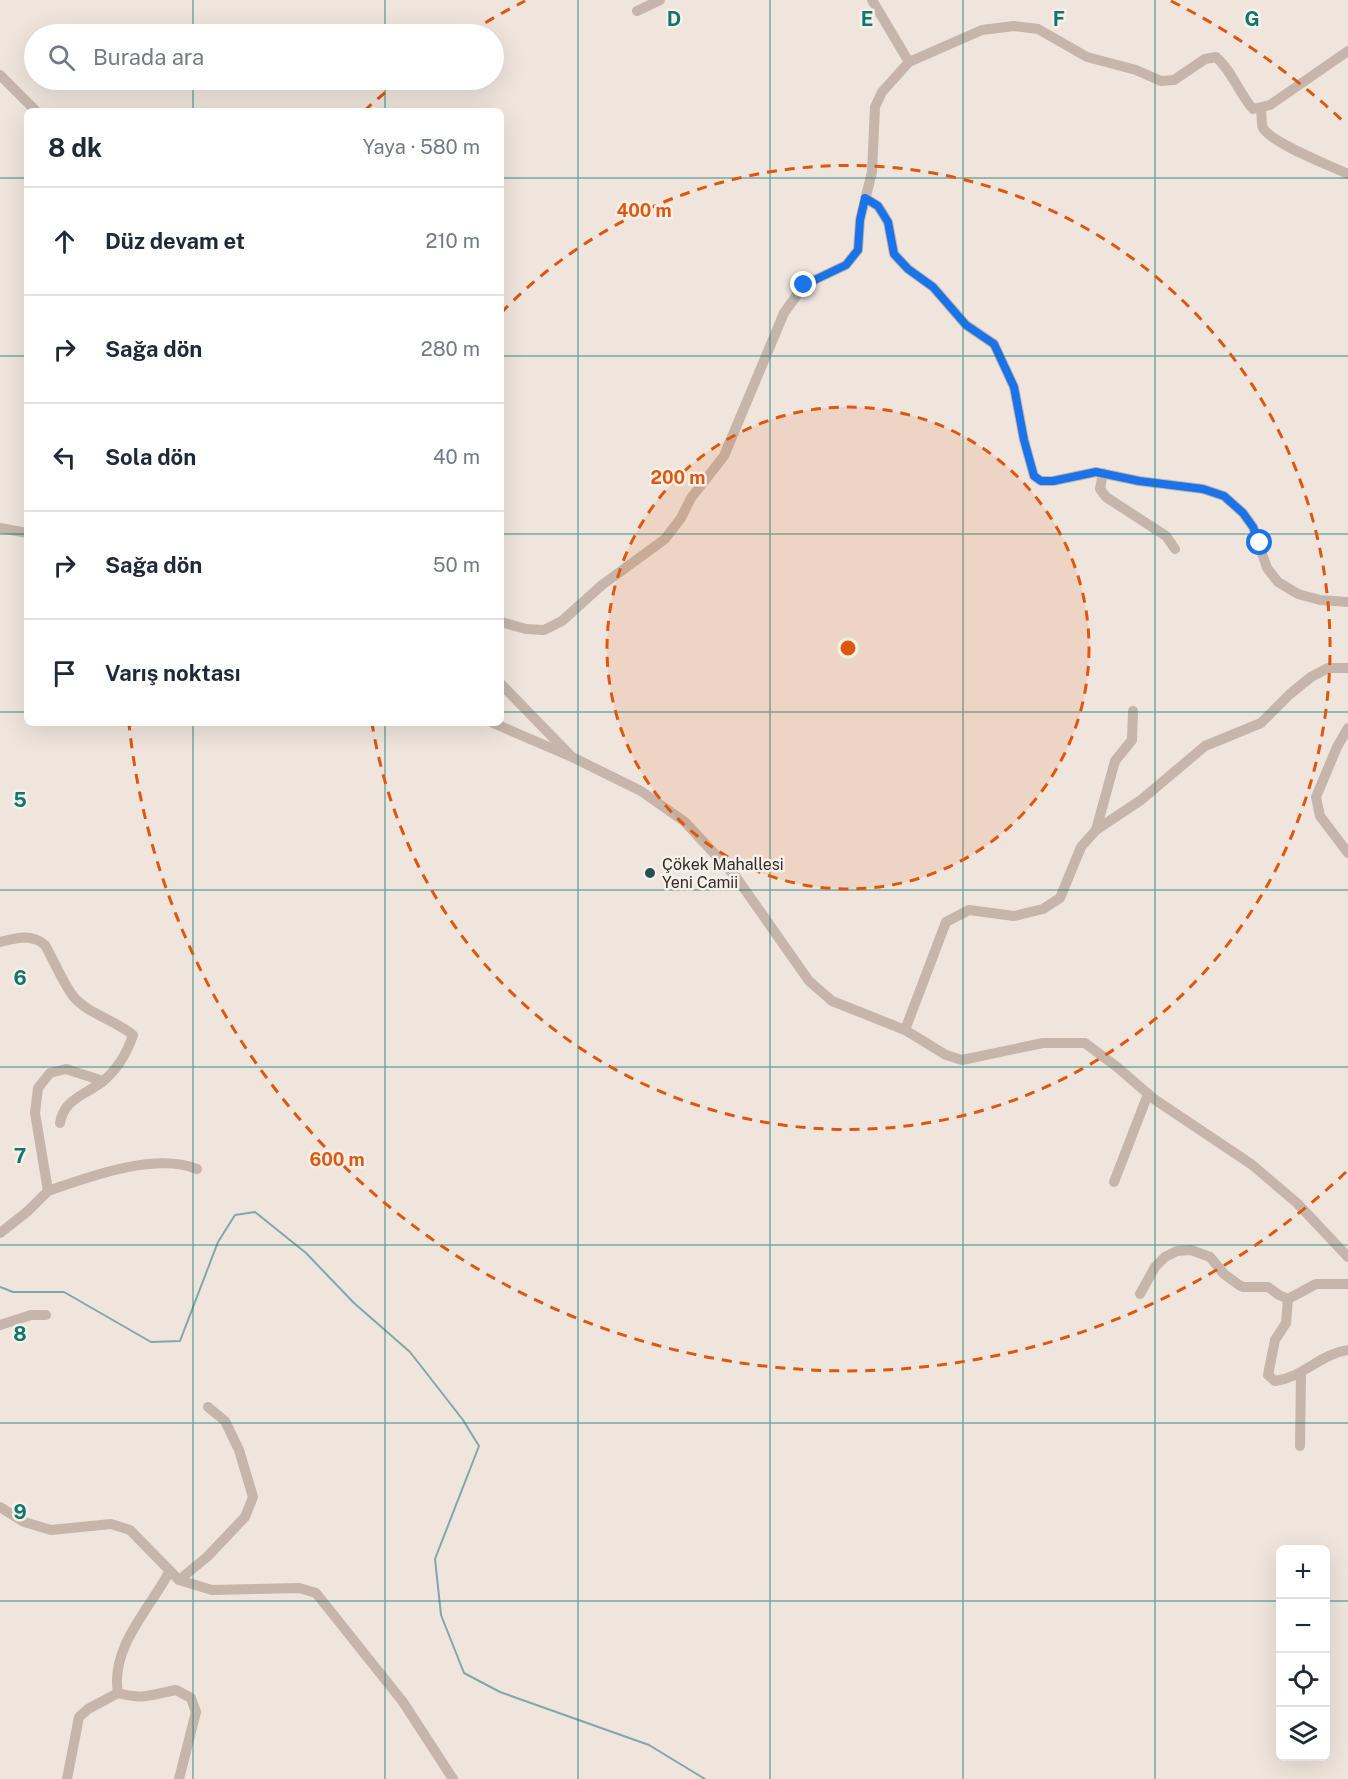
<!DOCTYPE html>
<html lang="tr">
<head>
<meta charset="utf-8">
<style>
	body { margin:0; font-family:"Public Sans",sans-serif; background:#f2f2f3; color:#1f2937 }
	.controls { position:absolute; right:18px; bottom:18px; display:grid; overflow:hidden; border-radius:9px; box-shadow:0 6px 24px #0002 }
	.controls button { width:54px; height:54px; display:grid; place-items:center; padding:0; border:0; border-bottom:2px solid #e0e1e3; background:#fff; color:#1f2937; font:30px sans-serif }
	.stop { position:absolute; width:18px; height:18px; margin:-14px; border:4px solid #1a73e8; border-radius:50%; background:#fff }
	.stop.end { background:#1a73e8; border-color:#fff; box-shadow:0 2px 6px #0008 }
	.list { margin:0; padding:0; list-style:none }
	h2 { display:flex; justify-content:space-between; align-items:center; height:78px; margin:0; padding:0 24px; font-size:26px }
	h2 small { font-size:20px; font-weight:400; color:#747a83 }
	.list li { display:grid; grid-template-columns:39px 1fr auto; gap:18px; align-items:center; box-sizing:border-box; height:108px; padding:0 24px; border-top:2px solid #e0e1e3 }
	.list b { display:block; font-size:22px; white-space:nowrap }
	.list em { font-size:20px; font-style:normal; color:#747a83 }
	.icon { flex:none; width:33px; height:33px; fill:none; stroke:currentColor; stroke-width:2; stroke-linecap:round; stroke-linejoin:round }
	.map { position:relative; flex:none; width:1348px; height:1779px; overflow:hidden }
	.search { position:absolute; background:#fff; box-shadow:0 6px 24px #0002; left:24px; top:24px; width:480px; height:66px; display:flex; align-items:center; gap:15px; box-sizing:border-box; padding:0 21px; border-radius:33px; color:#747a83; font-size:22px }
	.panel { position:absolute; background:#fff; box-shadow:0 6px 24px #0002; left:24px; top:108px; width:480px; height:618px; border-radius:9px }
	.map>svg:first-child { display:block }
</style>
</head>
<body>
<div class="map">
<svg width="1348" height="1779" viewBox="0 0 1348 1779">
	<rect width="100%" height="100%" fill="#efe5dd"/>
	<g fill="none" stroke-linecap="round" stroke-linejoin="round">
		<path stroke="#80a8a7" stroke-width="2" d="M 0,1287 L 13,1292 L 64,1292 L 151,1342 L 180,1341 L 218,1242 L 235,1215 L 255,1212 L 306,1253 L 354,1303 L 410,1352 L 463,1420 L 479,1446 L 435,1559 L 441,1615 L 464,1673 L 500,1692 L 649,1745 L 705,1779"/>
		<g stroke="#c5b5ab" stroke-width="10">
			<path d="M 872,0 L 909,62"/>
			<path d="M 637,11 L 660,0"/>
			<path d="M 0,75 L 36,111"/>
			<path d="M 1261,109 C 1262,114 1261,123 1263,128 C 1271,143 1331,166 1348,174"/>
			<path d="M 865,198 L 878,206 L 888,222 L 894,254 L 908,269 L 933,287 L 966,325 L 994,344 L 1014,387 L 1024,440 L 1034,476 L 1041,481 L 1053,481 L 1096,472 L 1139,481 L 1203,489 L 1224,496 L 1243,513 L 1253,527 L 1267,568 L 1278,582 L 1298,594 L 1320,600 L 1348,602"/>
			<path d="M 1103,473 L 1100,489 L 1106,497 L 1166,536 L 1175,549"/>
			<path d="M 0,528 L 27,533"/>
			<path d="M 501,622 L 526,629 L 544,630 L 562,621 L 602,585 L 665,539 L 681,518 L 691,498 L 724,456 L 784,313 L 804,285 L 846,265 L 858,250 L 860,220 L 872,172 L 875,107 L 882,92 L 909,62 L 982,30 L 1014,26 L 1038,29 L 1087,57 L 1136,70 L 1161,81 L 1174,80 L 1205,59 L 1216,57 C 1233,72 1238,92 1253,109 L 1270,105 L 1348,51"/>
			<path d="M 501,684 L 570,755"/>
			<path d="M 493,723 L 572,757 L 641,791 L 685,822 L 736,877 L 809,981 L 832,1001 L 905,1030 L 946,1055 L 962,1060 L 1043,1043 L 1085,1043 L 1117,1067 L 1154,1099 L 1251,1164 L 1297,1203 L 1348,1257"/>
			<path d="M 1348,728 L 1337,747 L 1316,797 L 1320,816 L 1348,853"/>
			<path d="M 1096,830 L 1115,761 L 1132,740 L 1133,711"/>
			<path d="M 0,942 C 16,938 31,933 45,945 C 54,961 62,981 73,996 C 88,1014 115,1020 133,1035 C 127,1053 117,1070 102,1082 C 85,1095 64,1099 60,1123"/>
			<path d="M 905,1030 L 946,922 L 969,910 L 1014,916 L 1043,909 L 1060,898 L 1081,847 L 1096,830 L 1141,800 L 1205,746 L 1261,723 L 1290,694 L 1311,677 L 1328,668 L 1348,668"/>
			<path d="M 1114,1182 L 1148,1094"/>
			<path d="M 48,1191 C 89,1177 154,1152 197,1169"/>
			<path d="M 0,1233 L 28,1211 L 48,1191 L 35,1113 L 38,1088 L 50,1073 L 66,1069 L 103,1081"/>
			<path d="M 1348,1284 L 1316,1284 L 1288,1299 L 1286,1323 L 1275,1340 L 1268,1375 L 1275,1381 C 1304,1377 1320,1354 1348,1350"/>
			<path d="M 1140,1294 L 1155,1267 L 1165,1257 L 1177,1251 L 1191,1250 L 1210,1257 L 1224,1274 L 1239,1285 L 1243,1287 L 1268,1287 L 1279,1295 L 1288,1299"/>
			<path d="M 0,1325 L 31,1315 L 46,1315"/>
			<path d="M 1300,1446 L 1301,1373"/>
			<path d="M 0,1507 L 24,1522 L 51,1530 L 111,1524 L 130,1530 L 179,1580 L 212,1590 L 299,1588 L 316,1593 L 403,1702 L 453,1779"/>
			<path d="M 169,1572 C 150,1609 110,1647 118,1693 C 144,1700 151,1695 176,1690 L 191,1698 L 196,1712 L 179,1779"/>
			<path d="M 179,1580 L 207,1557 L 245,1517 L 253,1497 L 239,1450 L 225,1421 L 208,1407"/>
			<path d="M 67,1779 L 79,1717 L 88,1709 L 118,1693"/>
		</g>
	</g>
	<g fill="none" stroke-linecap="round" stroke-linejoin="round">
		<path stroke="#1a73e8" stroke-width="8" d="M 804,285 L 846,265 L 858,250 L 860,220 L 865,198 L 878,206 L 888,222 L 894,254 L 908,269 L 933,287 L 966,325 L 994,344 L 1014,387 L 1024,440 L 1034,476 L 1041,481 L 1053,481 L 1096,472 L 1139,481 L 1203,489 L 1224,496 L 1243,513 L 1253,527 L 1260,543"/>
	</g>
	<path fill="none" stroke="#0f766e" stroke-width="1.5" stroke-opacity="0.55" d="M 193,0 L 193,34M 385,0 L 385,34M 578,0 L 578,1779M 770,0 L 770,1779M 963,0 L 963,1779M 1155,0 L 1155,1779M 193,80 L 193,111M 385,80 L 385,111M 0,178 L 27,178M 501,178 L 1348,178M 0,356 L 27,356M 501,356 L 1348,356M 0,534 L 27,534M 501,534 L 1348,534M 0,712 L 27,712M 501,712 L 1348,712M 193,723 L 193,1779M 385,723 L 385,1779M 0,890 L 1348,890M 0,1067 L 1348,1067M 0,1245 L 1348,1245M 0,1423 L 1348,1423M 0,1601 L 1280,1601M 1326,1601 L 1348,1601"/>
	<circle cx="848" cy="648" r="241" fill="#df570d" fill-opacity=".12"/>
	<g fill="none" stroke="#df570d" stroke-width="3" stroke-dasharray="10 8">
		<circle cx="848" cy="648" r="241"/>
		<path d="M501 313A482 482 0 1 1 372 723"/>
		<path d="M1346 1172A723 723 0 0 1 129 724M364 111A723 723 0 0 1 398 82M470 32A723 723 0 0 1 525 1M1171 1A723 723 0 0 1 1346 124"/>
	</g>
	<circle fill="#245050" stroke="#f7f0e9" stroke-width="2" cx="650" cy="873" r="6"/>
	<g text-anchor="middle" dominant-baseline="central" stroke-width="5" stroke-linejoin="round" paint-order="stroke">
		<g font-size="16" fill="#342c29" stroke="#f7f0e9" text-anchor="start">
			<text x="662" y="864">Çökek Mahallesi<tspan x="662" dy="18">Yeni Camii</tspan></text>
		</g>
	</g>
	<g font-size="20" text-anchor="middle" font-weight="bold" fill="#0f766e" stroke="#f7f0e9" stroke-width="5" stroke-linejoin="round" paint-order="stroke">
		<text x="674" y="26">D</text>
		<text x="867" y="26">E</text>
		<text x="1059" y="26">F</text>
		<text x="1252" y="26">G</text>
		<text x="20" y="807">5</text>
		<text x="20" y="985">6</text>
		<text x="20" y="1163">7</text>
		<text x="20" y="1341">8</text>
		<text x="20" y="1519">9</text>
	</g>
	<circle cx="848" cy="648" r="9" fill="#df570d" stroke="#f7f0e9" stroke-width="3"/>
	<g font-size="18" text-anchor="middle" font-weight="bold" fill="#df570d" stroke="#f7f0e9" stroke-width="5" stroke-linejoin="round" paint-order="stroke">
		<text x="644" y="217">400 m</text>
		<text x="678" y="484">200 m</text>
		<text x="337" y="1166">600 m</text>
	</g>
</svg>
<div class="controls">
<button>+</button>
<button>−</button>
<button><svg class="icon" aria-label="locate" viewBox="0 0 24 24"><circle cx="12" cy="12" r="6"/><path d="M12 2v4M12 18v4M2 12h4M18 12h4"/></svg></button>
<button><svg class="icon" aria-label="layers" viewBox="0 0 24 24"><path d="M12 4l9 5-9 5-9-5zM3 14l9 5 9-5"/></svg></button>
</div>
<div class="stop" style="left:1260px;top:543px"></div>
<div class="stop end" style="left:804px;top:285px"></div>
<div class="search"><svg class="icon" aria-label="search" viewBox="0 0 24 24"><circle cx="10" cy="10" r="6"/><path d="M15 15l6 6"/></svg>Burada ara</div>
<section class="panel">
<h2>8 dk<small>Yaya · 580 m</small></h2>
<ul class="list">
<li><svg class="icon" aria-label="ahead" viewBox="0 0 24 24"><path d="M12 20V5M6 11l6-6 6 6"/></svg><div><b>Düz devam et</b></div><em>210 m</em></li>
<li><svg class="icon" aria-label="right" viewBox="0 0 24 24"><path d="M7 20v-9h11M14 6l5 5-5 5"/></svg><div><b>Sağa dön</b></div><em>280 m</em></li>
<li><svg class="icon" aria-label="left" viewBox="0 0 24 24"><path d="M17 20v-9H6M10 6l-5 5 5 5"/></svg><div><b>Sola dön</b></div><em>40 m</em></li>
<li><svg class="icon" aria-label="right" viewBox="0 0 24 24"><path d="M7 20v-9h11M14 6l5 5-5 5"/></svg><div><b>Sağa dön</b></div><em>50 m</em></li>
<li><svg class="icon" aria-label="arrive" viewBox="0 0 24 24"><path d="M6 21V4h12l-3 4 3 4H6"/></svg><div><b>Varış noktası</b></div></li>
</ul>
</section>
</div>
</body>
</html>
